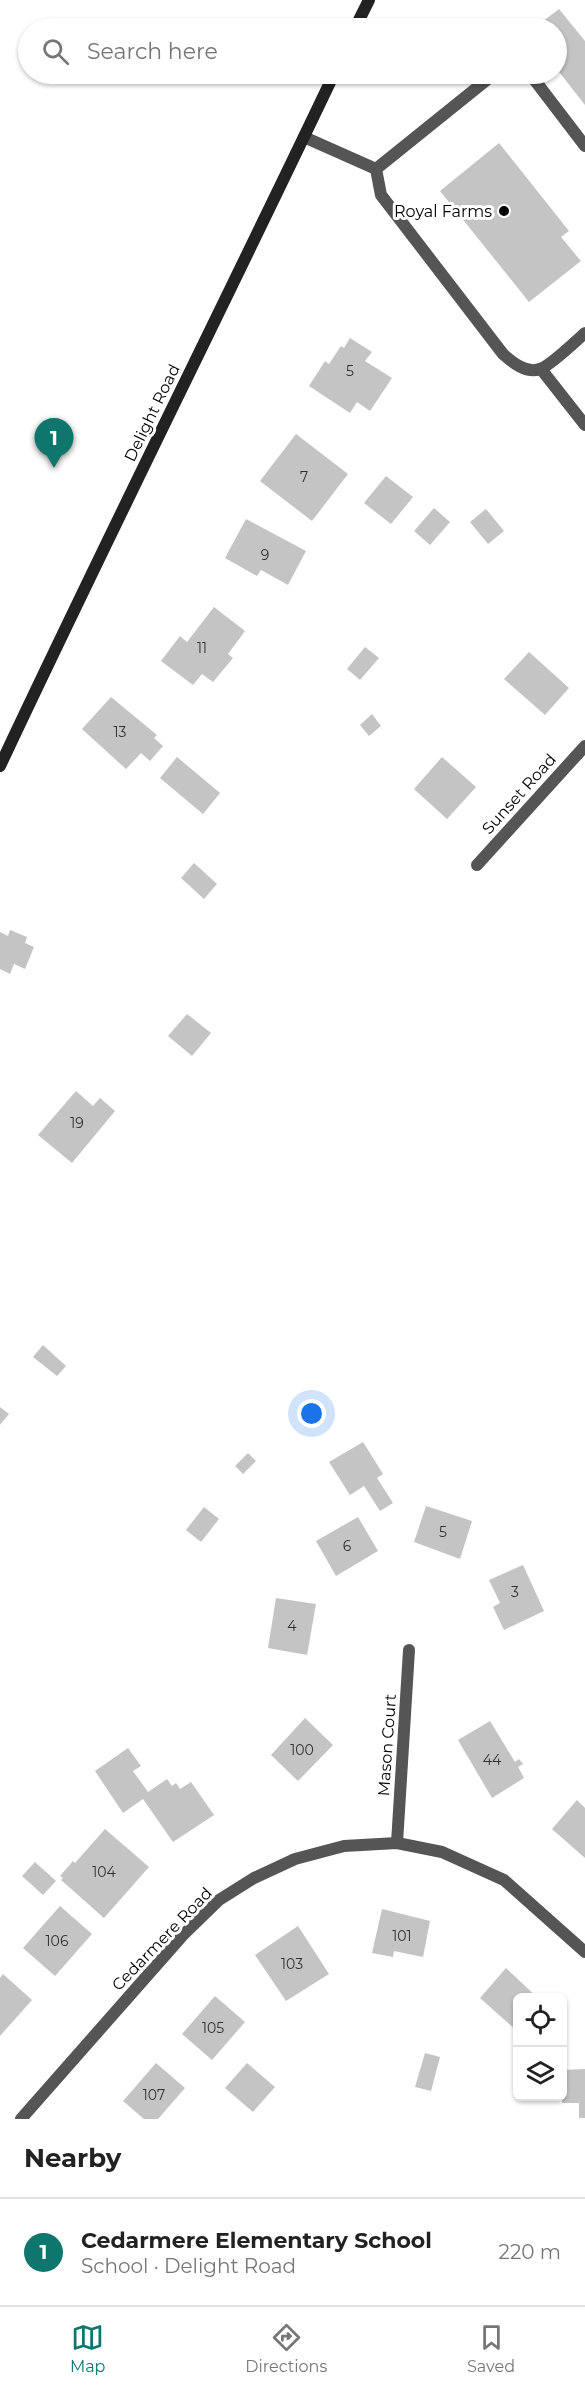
<!DOCTYPE html>
<html lang="en">
<head>
<meta charset="utf-8">
<style>
	body { margin:0; font-family:Montserrat,sans-serif; background:#f2f2f2; color:#222 }
	.controls { position:absolute; right:18px; bottom:18px; display:grid; overflow:hidden; border-radius:9px; box-shadow:0 2px 4px #0004 }
	.controls button { width:54px; height:54px; display:grid; place-items:center; padding:0; border:0; border-bottom:2px solid #e0e0e0; background:#fff; color:#222; font:30px sans-serif }
	.you { position:absolute; left:312px; top:1414px; width:21px; height:21px; margin:-15px; border:4px solid #fff; border-radius:50%; background:#1a73e8; box-shadow:0 0 0 9px #1a73e833 }
	.badge { display:grid; place-items:center; width:39px; height:39px; border-radius:50%; background:#0f766e; color:#fff; font-size:20px; font-weight:700 }
	.pin { position:absolute; translate:-50% -50px; filter:drop-shadow(0 2px 3px #0008) }
	.pin::after { content:''; position:absolute; top:32px; width:21px; height:18px; background:inherit; clip-path:polygon(0 0,100% 0,50% 100%) }
	.list { margin:0; padding:0; list-style:none }
	h2 { display:flex; justify-content:space-between; align-items:center; height:78px; margin:0; padding:0 24px; font-size:26px }
	h2 small { font-size:20px; font-weight:400; color:#767676 }
	.list li { display:grid; grid-template-columns:39px 1fr auto; gap:18px; align-items:center; box-sizing:border-box; height:108px; padding:0 24px; border-top:2px solid #e0e0e0 }
	.list b { display:block; font-size:22px; white-space:nowrap }
	.list p { margin:0; font-size:20px; white-space:nowrap; color:#767676 }
	.list em { font-size:20px; font-style:normal; color:#767676 }
	.icon { flex:none; width:33px; height:33px; fill:none; stroke:currentColor; stroke-width:2; stroke-linecap:round; stroke-linejoin:round }
	.map { position:relative; flex:none; width:585px; height:2119px; overflow:hidden }
	.search { position:absolute; background:#fff; box-shadow:0 2px 4px #0004; left:18px; right:18px; top:18px; height:66px; display:flex; align-items:center; gap:15px; box-sizing:border-box; padding:0 21px; border-radius:33px; color:#767676; font-size:22px }
	.sheet { height:186px; background:#fff }
	nav { display:flex; justify-content:space-around; align-items:center; box-sizing:border-box; height:84px; border-top:2px solid #e0e0e0; background:#fff; font-size:16px; color:#767676 }
	nav a { display:grid; justify-items:center; gap:3px }
	nav .on { color:#0f766e }
	.map>svg:first-child { display:block }
</style>
</head>
<body>
<div class="map">
<svg width="585" height="2119" viewBox="0 0 585 2119">
	<rect width="100%" height="100%" fill="#fff"/>
	<g fill="#c4c4c4">
		<path d="M 559,9 L 585,41 L 585,105 L 556,68 L 556,28 L 534,28 Z"/>
		<path d="M 499,143 L 569,231 L 561,237 L 581,261 L 529,302 L 440,191 Z"/>
		<path d="M 350,338 L 372,352 L 365,361 L 392,378 L 370,411 L 357,402 L 350,413 L 309,386 L 325,361 L 329,364 L 341,346 L 344,348 Z"/>
		<path d="M 296,434 L 348,474 L 312,521 L 260,481 Z"/>
		<path d="M 386,476 L 413,497 L 391,524 L 364,503 Z"/>
		<path d="M 434,508 L 450,522 L 430,545 L 414,531 Z"/>
		<path d="M 486,509 L 504,531 L 488,544 L 470,522 Z"/>
		<path d="M 246,519 L 306,551 L 288,585 L 261,570 L 257,576 L 225,558 Z"/>
		<path d="M 214,607 L 245,631 L 228,654 L 233,658 L 213,682 L 202,674 L 193,685 L 161,661 L 180,636 L 187,642 Z"/>
		<path d="M 365,647 L 379,658 L 360,680 L 347,669 Z"/>
		<path d="M 529,652 L 569,688 L 545,715 L 504,679 Z"/>
		<path d="M 111,697 L 157,735 L 154,738 L 163,746 L 150,761 L 141,753 L 126,769 L 82,729 Z"/>
		<path d="M 372,714 L 381,726 L 369,736 L 360,725 Z"/>
		<path d="M 177,757 L 220,793 L 203,814 L 160,778 Z"/>
		<path d="M 442,757 L 476,787 L 447,819 L 414,789 Z"/>
		<path d="M 194,863 L 217,884 L 204,899 L 181,878 Z"/>
		<path d="M 10,930 L 27,937 L 25,943 L 34,947 L 25,969 L 14,964 L 10,974 L 0,969 L 0,932 L 8,936 Z"/>
		<path d="M 187,1014 L 211,1033 L 192,1056 L 168,1036 Z"/>
		<path d="M 76,1091 L 93,1106 L 100,1098 L 115,1111 L 72,1163 L 38,1135 Z"/>
		<path d="M 43,1345 L 66,1366 L 57,1376 L 33,1357 Z"/>
		<path d="M 0,1407 L 9,1414 L 0,1425 Z"/>
		<path d="M 363,1442 L 383,1474 L 377,1478 L 393,1503 L 380,1511 L 364,1486 L 350,1495 L 329,1462 Z"/>
		<path d="M 248,1453 L 256,1461 L 243,1474 L 235,1466 Z"/>
		<path d="M 426,1506 L 472,1521 L 460,1559 L 414,1542 Z"/>
		<path d="M 204,1507 L 219,1519 L 201,1542 L 186,1530 Z"/>
		<path d="M 358,1517 L 378,1551 L 336,1576 L 316,1541 Z"/>
		<path d="M 523,1565 L 544,1611 L 504,1630 L 493,1607 L 500,1603 L 489,1580 Z"/>
		<path d="M 276,1598 L 316,1604 L 307,1655 L 268,1648 Z"/>
		<path d="M 305,1718 L 333,1745 L 298,1781 L 271,1755 Z"/>
		<path d="M 490,1721 L 515,1762 L 519,1759 L 523,1764 L 518,1767 L 524,1778 L 492,1798 L 458,1740 Z"/>
		<path d="M 128,1748 L 141,1766 L 133,1771 L 148,1792 L 167,1779 L 172,1786 L 176,1783 L 180,1789 L 191,1782 L 214,1815 L 173,1842 L 143,1799 L 123,1813 L 95,1771 Z"/>
		<path d="M 577,1800 L 585,1808 L 585,1858 L 552,1829 Z"/>
		<path d="M 105,1829 L 149,1867 L 104,1918 L 61,1880 L 63,1878 L 60,1876 L 73,1861 L 75,1863 Z"/>
		<path d="M 35,1862 L 56,1881 L 43,1895 L 22,1876 Z"/>
		<path d="M 60,1906 L 92,1934 L 55,1976 L 23,1948 Z"/>
		<path d="M 382,1909 L 430,1921 L 423,1957 L 394,1951 L 393,1957 L 372,1953 Z"/>
		<path d="M 298,1926 L 329,1974 L 286,2001 L 255,1955 Z"/>
		<path d="M 506,1968 L 538,1998 L 518,1998 L 518,2032 L 480,1998 Z"/>
		<path d="M 3,1974 L 32,2000 L 0,2036 L 0,1978 Z"/>
		<path d="M 215,1996 L 245,2022 L 212,2060 L 182,2034 Z"/>
		<path d="M 425,2053 L 440,2057 L 431,2091 L 415,2087 Z"/>
		<path d="M 156,2063 L 185,2088 L 158,2119 L 144,2119 L 123,2101 Z"/>
		<path d="M 247,2063 L 275,2087 L 253,2112 L 225,2088 Z"/>
		<path d="M 585,2069 L 585,2118 L 579,2118 L 579,2103 L 562,2103 L 562,2070 Z"/>
	</g>
	<g fill="none" stroke-linecap="round" stroke-linejoin="round">
		<g stroke="#555" stroke-width="12">
			<path d="M 530,74 L 585,146"/>
			<path d="M 304,137 L 376,169 L 494,74"/>
			<path d="M 376,169 L 381,195 L 503,354 C 512,362 526,374 540,369 C 550,366 576,341 585,333"/>
			<path d="M 541,369 L 585,425"/>
		</g>
		<g stroke="#555" stroke-width="12">
			<path d="M 477,865 L 585,746"/>
			<path d="M 397,1843 L 409,1650"/>
			<path d="M 21,2119 L 183,1935 L 219,1900 L 254,1878 L 295,1859 L 344,1846 L 397,1843 L 442,1852 L 504,1880 L 585,1952"/>
		</g>
		<g stroke="#222" stroke-width="12">
			<path d="M 355,28 L 369,0"/>
			<path d="M 0,766 C 109,534 224,305 334,74"/>
		</g>
	</g>
	<circle fill="#000" stroke="#fff" stroke-width="2" cx="504" cy="211" r="6"/>
	<g text-anchor="middle" dominant-baseline="central" stroke-width="6" stroke-linejoin="round" paint-order="stroke">
		<g font-size="14" fill="#313131">
			<text x="350" y="371">5</text>
			<text x="304" y="477">7</text>
			<text x="265" y="555">9</text>
			<text x="202" y="648">11</text>
			<text x="120" y="732">13</text>
			<text x="77" y="1123">19</text>
			<text x="443" y="1532">5</text>
			<text x="347" y="1546">6</text>
			<text x="515" y="1592">3</text>
			<text x="292" y="1626">4</text>
			<text x="302" y="1750">100</text>
			<text x="492" y="1760">44</text>
			<text x="104" y="1872">104</text>
			<text x="402" y="1936">101</text>
			<text x="57" y="1941">106</text>
			<text x="292" y="1964">103</text>
			<text x="213" y="2028">105</text>
			<text x="154" y="2095">107</text>
		</g>
		<g font-size="16" fill="#000" stroke="#fff" text-anchor="end">
			<text x="492" y="211">Royal Farms</text>
		</g>
		<g font-size="16" fill="#000" stroke="#fff">
			<text transform="translate(152 413) rotate(-64)">Delight Road</text>
			<text transform="translate(519 794) rotate(-48)">Sunset Road</text>
			<text transform="translate(387 1745) rotate(-86)">Mason Court</text>
			<text transform="translate(162 1939) rotate(-46)">Cedarmere Road</text>
		</g>
	</g>
</svg>
<div class="controls">
<button><svg class="icon" aria-label="locate" viewBox="0 0 24 24"><circle cx="12" cy="12" r="6"/><path d="M12 2v4M12 18v4M2 12h4M18 12h4"/></svg></button>
<button><svg class="icon" aria-label="layers" viewBox="0 0 24 24"><path d="M12 4l9 5-9 5-9-5zM3 14l9 5 9-5"/></svg></button>
</div>
<div class="you"></div>
<div class="pin badge" style="left:54px;top:468px">1</div>
<div class="search"><svg class="icon" aria-label="search" viewBox="0 0 24 24"><circle cx="10" cy="10" r="6"/><path d="M15 15l6 6"/></svg>Search here</div>
</div>
<section class="sheet">
<h2>Nearby<small></small></h2>
<ul class="list">
<li><span class="badge">1</span><div><b>Cedarmere Elementary School</b><p>School · Delight Road</p></div><em>220 m</em></li>
</ul>
</section>
<nav>
<a class="on"><svg class="icon" aria-label="map" viewBox="0 0 24 24"><path d="M3 6l6-2 6 2 6-2v14l-6 2-6-2-6 2zM9 4v14M15 6v14"/></svg>Map</a>
<a><svg class="icon" aria-label="directions" viewBox="0 0 24 24"><path d="M12 3l9 9-9 9-9-9zM9 14v-3h6M13 9l2 2-2 2"/></svg>Directions</a>
<a><svg class="icon" aria-label="saved" viewBox="0 0 24 24"><path d="M7 4h10v16l-5-4-5 4z"/></svg>Saved</a>
</nav>
</body>
</html>
